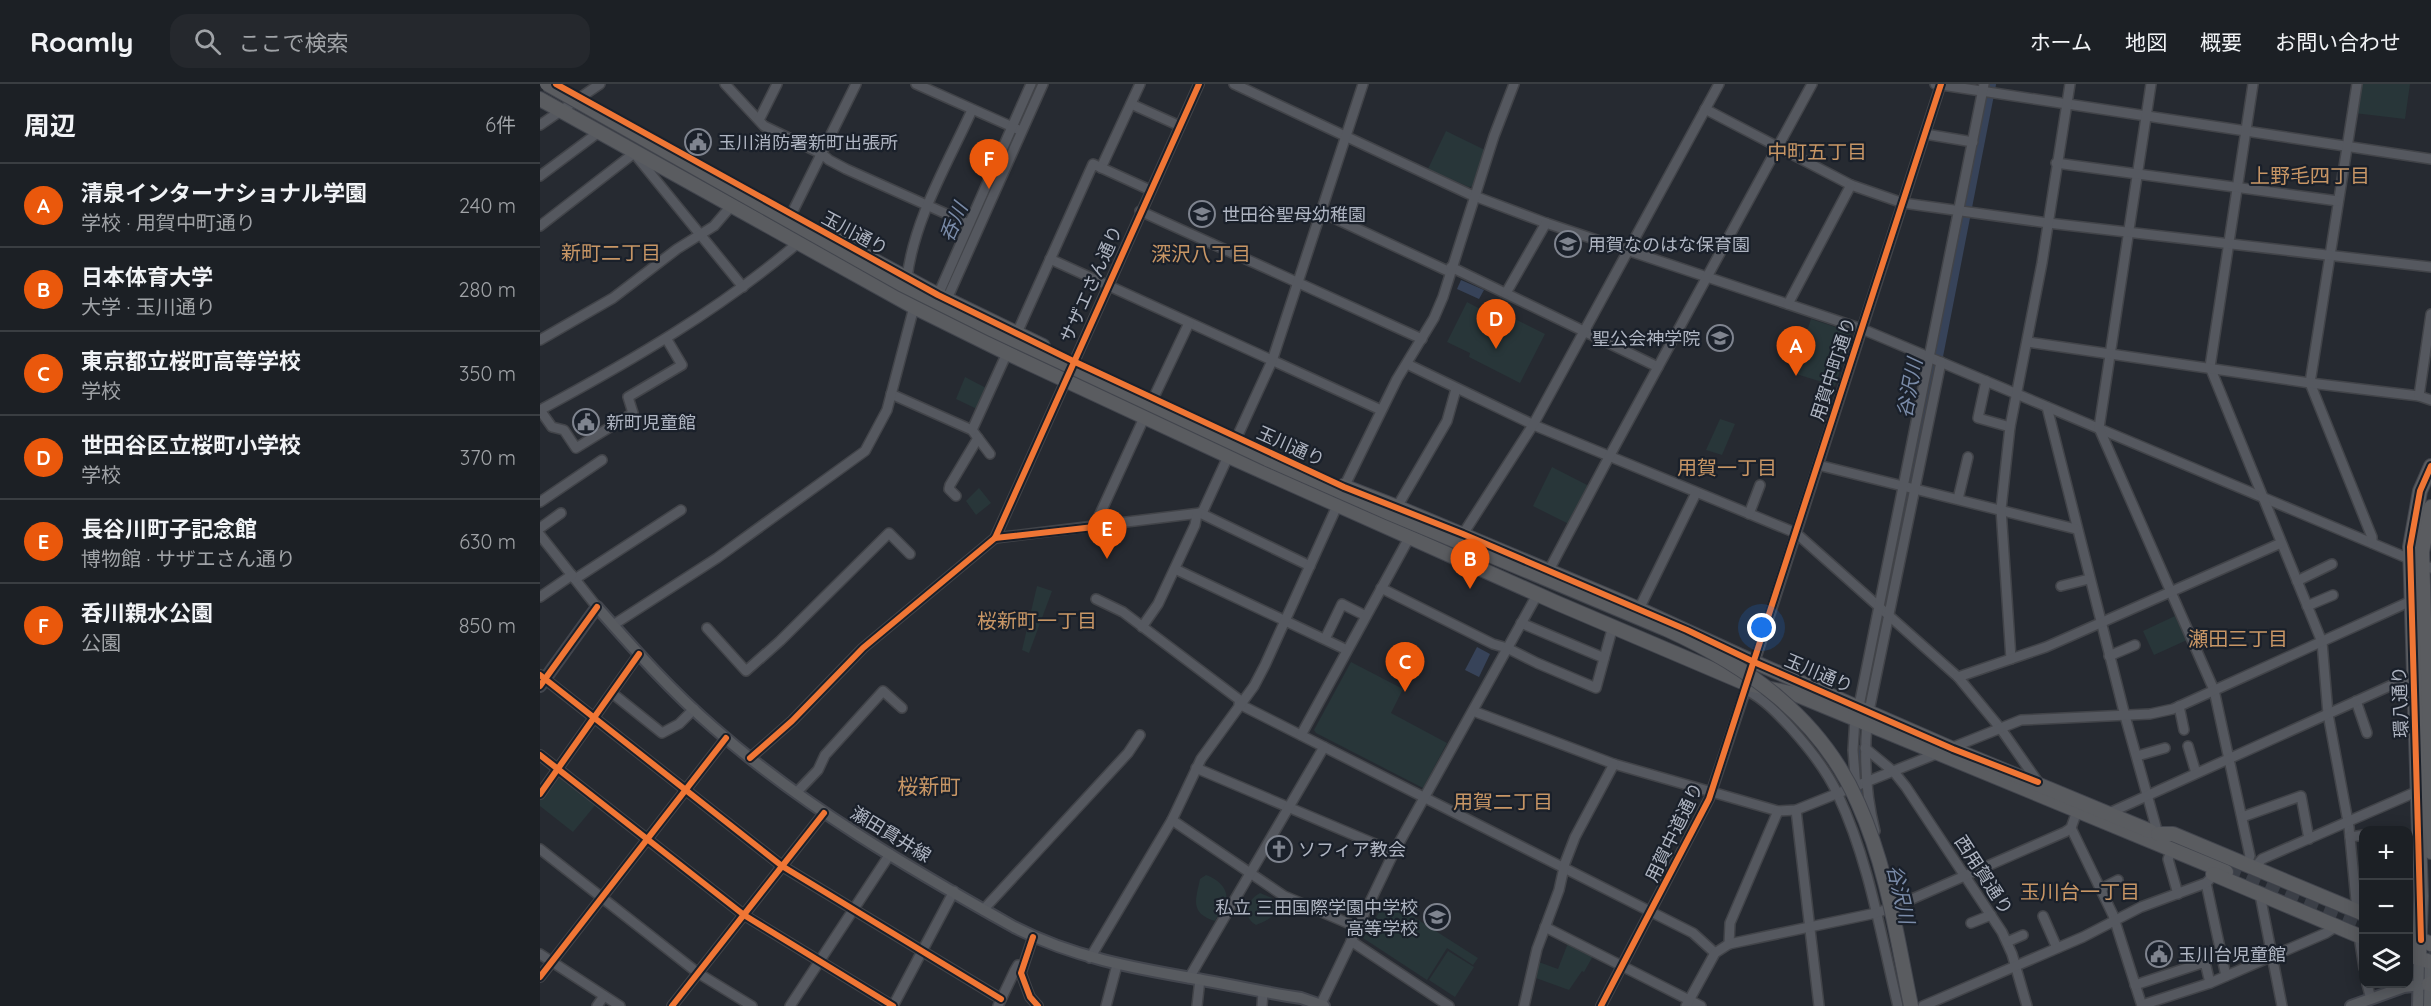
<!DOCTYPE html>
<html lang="ja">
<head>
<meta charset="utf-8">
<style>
	body { margin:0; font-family:Quicksand,"Noto Sans JP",sans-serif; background:#25282d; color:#f1f3f6 }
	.controls { position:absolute; right:18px; bottom:18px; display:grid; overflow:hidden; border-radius:12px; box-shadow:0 3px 15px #0003 }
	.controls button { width:54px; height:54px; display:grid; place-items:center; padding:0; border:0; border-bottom:2px solid #3a3e42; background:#1c2025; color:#f1f3f6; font:30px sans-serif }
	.you { position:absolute; left:1222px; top:544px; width:21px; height:21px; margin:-15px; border:4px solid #fff; border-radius:50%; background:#1a73e8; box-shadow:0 0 0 9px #1a73e833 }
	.badge { display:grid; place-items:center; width:39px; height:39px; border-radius:50%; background:#ea580c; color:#fff; font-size:20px; font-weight:700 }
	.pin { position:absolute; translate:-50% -50px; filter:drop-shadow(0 2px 3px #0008) }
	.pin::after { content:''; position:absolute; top:32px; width:21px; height:18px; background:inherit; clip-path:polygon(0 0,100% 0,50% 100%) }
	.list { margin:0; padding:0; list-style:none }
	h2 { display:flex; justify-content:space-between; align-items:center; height:78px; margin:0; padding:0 24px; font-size:26px }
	h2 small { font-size:20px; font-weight:400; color:#a0a3a7 }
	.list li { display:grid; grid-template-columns:39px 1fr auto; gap:18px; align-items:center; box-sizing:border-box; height:84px; padding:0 24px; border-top:2px solid #3a3e42 }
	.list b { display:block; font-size:22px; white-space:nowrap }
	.list p { margin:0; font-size:20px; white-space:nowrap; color:#a0a3a7 }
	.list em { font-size:20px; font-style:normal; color:#a0a3a7 }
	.icon { flex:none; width:33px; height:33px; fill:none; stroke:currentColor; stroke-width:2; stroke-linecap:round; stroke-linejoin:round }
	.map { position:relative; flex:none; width:1891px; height:922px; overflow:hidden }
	header { display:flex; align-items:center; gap:36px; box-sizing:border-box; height:84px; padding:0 30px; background:#1c2025; border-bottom:2px solid #3a3e42 }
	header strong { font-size:28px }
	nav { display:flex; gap:33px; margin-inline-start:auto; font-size:21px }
	.search { width:420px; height:54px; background:#25282d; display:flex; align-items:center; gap:15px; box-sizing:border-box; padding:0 21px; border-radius:18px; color:#a0a3a7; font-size:22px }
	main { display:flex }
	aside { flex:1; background:#1c2025 }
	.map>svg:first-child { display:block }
</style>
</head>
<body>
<header>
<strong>Roamly</strong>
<div class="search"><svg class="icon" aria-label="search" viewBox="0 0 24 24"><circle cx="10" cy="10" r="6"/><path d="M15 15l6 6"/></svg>ここで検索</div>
<nav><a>ホーム</a><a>地図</a><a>概要</a><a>お問い合わせ</a></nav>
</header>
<main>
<aside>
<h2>周辺<small>6件</small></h2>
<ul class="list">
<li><span class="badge">A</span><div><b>清泉インターナショナル学園</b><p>学校 · 用賀中町通り</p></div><em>240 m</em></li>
<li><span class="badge">B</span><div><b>日本体育大学</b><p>大学 · 玉川通り</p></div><em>280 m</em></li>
<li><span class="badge">C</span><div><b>東京都立桜町高等学校</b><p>学校</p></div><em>350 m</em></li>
<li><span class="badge">D</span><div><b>世田谷区立桜町小学校</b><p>学校</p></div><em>370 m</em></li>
<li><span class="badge">E</span><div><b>長谷川町子記念館</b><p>博物館 · サザエさん通り</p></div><em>630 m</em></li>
<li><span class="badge">F</span><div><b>呑川親水公園</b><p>公園</p></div><em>850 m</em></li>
</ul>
</aside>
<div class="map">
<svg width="1891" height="922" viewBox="0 0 1891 922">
	<rect width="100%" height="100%" fill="#262a31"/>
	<g fill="#283639">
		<path d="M 494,0 L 500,0 L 409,204 L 404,201 Z"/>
		<path d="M 1819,0 L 1870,0 L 1865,35 L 1814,29 Z"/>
		<path d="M 906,47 L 945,66 L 934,102 L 929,103 L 888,85 Z"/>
		<path d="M 927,218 L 963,237 L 967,231 L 1005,250 L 980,299 L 929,273 L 930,269 L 907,258 Z"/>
		<path d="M 1271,235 L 1308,247 L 1311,252 L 1295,302 L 1253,289 Z"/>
		<path d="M 425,293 L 448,305 L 439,326 L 416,315 Z"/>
		<path d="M 1180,335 L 1195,340 L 1182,371 L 1166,366 Z"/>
		<path d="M 1012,383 L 1049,402 L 1029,440 L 993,422 Z"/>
		<path d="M 439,404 L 451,419 L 436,431 L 426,417 Z"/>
		<path d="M 497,502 L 512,507 L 489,569 L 482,566 Z"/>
		<path d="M 1635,532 L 1647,556 L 1614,571 L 1603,547 Z"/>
		<path d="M 811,578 L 863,605 L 851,629 L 907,659 L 883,704 L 776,649 L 774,646 Z"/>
		<path d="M 21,690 L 57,719 L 33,748 L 0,722 L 0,715 L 16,691 Z"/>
		<path d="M 666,791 C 678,795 691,806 685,820 C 683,826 678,831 675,837 C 649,829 656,815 660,795 Z"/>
		<path d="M 720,809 L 732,814 C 741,830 730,836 716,841 C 701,832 706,817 720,809 Z"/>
		<path d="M 847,816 L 938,874 L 933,881 L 907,864 L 887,896 L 823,854 Z"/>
		<path d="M 1028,859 L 1053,872 L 1044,888 L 1042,887 L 1029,906 L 993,893 L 996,877 L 1018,885 Z"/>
		<path d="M 908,867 L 934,883 L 915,913 L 889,896 Z"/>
	</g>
	<g fill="#374359">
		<path d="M 921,196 L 944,206 L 939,215 L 917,205 Z"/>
		<path d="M 937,563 L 950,570 L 939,593 L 925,586 Z"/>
	</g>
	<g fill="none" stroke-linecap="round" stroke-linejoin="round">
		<g stroke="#374359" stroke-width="12">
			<path d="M 465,70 L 496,0"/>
			<path d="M 1326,616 L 1398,267 L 1450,0"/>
			<path d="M 1318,667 L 1320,695"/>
			<path d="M 1321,705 L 1324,728"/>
		</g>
		<g stroke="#3b3f47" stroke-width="14" stroke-dasharray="14 7" stroke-linecap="butt">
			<path d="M 1686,788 L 1824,846"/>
			<path d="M 1868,864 L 1891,869"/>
		</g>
		<defs>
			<g id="minor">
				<path d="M 185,0 L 224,42 L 282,70 L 289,76 L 306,85 L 429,140"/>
				<path d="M 376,0 L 477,45"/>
				<path d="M 694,0 L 929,110 L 1006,139 L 1322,245 L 1891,484"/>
				<path d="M 1395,0 L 1891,75"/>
				<path d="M 1611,0 L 1559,344 L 1674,606 L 1710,772 L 1707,780"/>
				<path d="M 1713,0 L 1670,283 L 1782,558 L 1788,630 L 1809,743 L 1817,827"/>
				<path d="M 1817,0 L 1770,299 L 1832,453 L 1832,459"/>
				<path d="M 591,20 L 640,42"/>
				<path d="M 1165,25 L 1311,101 L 1363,119 L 1508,139 L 1891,183"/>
				<path d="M 219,36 L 237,0"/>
				<path d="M 0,41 L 60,0"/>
				<path d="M 1385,50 L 1433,58"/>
				<path d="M 93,68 L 203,203"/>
				<path d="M 1516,79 L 1798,117"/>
				<path d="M 561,84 L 600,0"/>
				<path d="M 0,92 L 59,48"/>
				<path d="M 600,127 L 882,255"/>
				<path d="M 781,128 L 910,188"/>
				<path d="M 251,131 L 316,0"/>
				<path d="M 0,142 L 93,70"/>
				<path d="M 510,175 L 841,326"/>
				<path d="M 911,183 L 1118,283"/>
				<path d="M 367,194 C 374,135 408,79 432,26"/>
				<path d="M 966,209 L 1006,139"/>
				<path d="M 398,211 L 491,0"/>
				<path d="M 407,215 L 503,0"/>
				<path d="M 1248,220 L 1311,101"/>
				<path d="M 477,249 L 553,80 L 610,106"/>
				<path d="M 126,254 L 142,281 L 88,313 L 93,329 L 36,364 L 24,346 L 12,343 L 0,326 C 91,277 181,225 259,158"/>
				<path d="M 0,256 L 73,214 L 137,165 L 174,142 L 192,121"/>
				<path d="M 1488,258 L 1770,299 L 1879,312 L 1891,316"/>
				<path d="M 867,280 L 996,342 L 1256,449 L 1418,593 L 1461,645 L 1498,698"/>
				<path d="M 1446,297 L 1438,334 L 1470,343"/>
				<path d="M 351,310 L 432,346 L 450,370"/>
				<path d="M 1879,312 L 1891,230"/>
				<path d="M 613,315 L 649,239"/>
				<path d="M 1507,323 L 1585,632 L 1618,750"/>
				<path d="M 432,346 L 467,269"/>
				<path d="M 1278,381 L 1536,445"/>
				<path d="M 804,403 L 857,295 L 894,234 L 903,213 L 954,52 L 974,0"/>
				<path d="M 416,412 L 409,405 L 410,401 L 438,354"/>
				<path d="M 1418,415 L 1428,373"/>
				<path d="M 0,418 L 62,376"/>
				<path d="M 857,423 L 907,337 L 916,305"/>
				<path d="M 660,429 L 663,427 L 732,277 L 823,0"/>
				<path d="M 1209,430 L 1220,401"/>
				<path d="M 554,443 L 604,334"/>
				<path d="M 0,444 L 21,429"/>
				<path d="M 923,450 L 993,341 L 1179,0"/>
				<path d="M 0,451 L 57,523"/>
				<path d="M 455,454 L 660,429 L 770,482"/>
				<path d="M 635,485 L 807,566"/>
				<path d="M 1008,488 L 1069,373 L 1272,0"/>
				<path d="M 35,495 L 141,426"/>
				<path d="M 1757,497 L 1792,480"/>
				<path d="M 1521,502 L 1549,495"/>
				<path d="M 841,504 L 953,560 L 967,564 L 997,579 L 1056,604 L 1073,542"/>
				<path d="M 0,513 L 32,491"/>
				<path d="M 556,515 L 583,528 L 701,617"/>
				<path d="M 1767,522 L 1793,511"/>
				<path d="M 1099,525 L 1156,409"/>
				<path d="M 981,539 L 1064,574"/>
				<path d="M 73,541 L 177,474 L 325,367 L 347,326 L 374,223"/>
				<path d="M 602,543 L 618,520 L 655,441 L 657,430"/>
				<path d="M 167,544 L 206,587 L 240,557 L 349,449 L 370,470"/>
				<path d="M 785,555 L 802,520 L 826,532"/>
				<path d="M 1569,572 L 1595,561"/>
				<path d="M 1471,575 L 1461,425 L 1470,343 L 1502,179 L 1530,0"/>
				<path d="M 1213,583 L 1401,0"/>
				<path d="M 0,591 L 242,782 L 461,915"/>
				<path d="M 1418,593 L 1506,563 L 1741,459"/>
				<path d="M 1206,606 C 1223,614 1238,630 1251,644 C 1269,664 1287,686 1298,711 C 1329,777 1341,852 1358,922"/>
				<path d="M 72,609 L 122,649 L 139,640 L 154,625"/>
				<path d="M 1816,617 L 1827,649"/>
				<path d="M 699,620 L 1153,849 L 1175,869"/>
				<path d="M 1319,622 L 1444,0"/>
				<path d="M 1639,622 L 1644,646"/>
				<path d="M 933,627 L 1074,680 L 1238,727 L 1256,726 L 1481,636 L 1610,630 L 1633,625 L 1871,517"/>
				<path d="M 1329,627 L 1401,278"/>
				<path d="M 1315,634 L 1313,666 L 1316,704"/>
				<path d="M 1327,639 C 1324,675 1326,712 1335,747"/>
				<path d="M 761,651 L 869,454"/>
				<path d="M 1648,662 L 1656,689"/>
				<path d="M 1325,664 L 1354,688 L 1366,703 L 1462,848 L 1472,870 L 1487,922"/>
				<path d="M 0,671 L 204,831 L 353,922"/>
				<path d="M 1597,672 L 1625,664"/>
				<path d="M 210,674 L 252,637 L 323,564 L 455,454 L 659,0"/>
				<path d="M 656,684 L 854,768"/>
				<path d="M 256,709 L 278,686 L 285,671 L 343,607 L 362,624"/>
				<path d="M 0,710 L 99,570"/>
				<path d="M 1256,726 L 1279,922"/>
				<path d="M 1569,729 L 1874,591"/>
				<path d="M 1702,733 L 1761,712 L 1769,755"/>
				<path d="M 632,736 L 744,812 L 817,843"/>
				<path d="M 1531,744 L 1573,831 L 1602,922"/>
				<path d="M 1810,753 L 1824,751"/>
				<path d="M 0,765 L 158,889 L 212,922"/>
				<path d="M 1631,768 L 1628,775 L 1638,810"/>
				<path d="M 1715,783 L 1722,775 L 1878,707"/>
				<path d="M 1666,799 L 1686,892"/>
				<path d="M 1560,805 L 1578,796"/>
				<path d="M 1723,811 L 1721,816 L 1742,922"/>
				<path d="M 443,826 L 588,669 L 600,651"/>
				<path d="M 1503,832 L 1517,864"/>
				<path d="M 1431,839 L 1451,831"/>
				<path d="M 1005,843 L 1161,922"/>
				<path d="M 1819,852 L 1824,884"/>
				<path d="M 493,853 L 481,889 L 490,913 L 498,922"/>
				<path d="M 811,857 L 909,922"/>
				<path d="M 1467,858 L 1483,851"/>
				<path d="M 1189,860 L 1190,839 L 1238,727"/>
				<path d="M 0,870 L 80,922"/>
				<path d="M 550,874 L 632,736 L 661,675 L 714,602 L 725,581 L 797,422"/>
				<path d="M 0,893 L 186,654"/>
				<path d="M 649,894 L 784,663"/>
				<path d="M 1827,900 L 1831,915"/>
				<path d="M 1595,901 L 1665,878 L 1670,899"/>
				<path d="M 1602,921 L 1670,899 L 1786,849 L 1797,842"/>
				<path d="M 57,922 L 64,912"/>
				<path d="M 132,922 L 284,729"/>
				<path d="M 250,922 L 350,770"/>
				<path d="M 353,922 L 414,807"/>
				<path d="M 458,922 L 475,886 L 478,881 L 481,881"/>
				<path d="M 566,922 L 577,881"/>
				<path d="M 657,922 L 660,895"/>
				<path d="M 722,922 L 723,908"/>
				<path d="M 780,922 L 854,768 L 997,511"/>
				<path d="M 984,922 L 997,865 L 1019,806 L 1025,779 L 1035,753 L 1074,680"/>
				<path d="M 1061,922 L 1169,715 L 1209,596"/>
				<path d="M 1146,922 L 1175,869 L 1189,860 L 1336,829 L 1356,822 L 1525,748 L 1531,744 L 1537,727"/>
				<path d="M 1383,922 L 1543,853 L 1601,823 L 1666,799 L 1674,791"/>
			</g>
			<g id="major">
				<path d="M 0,602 L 57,523 C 94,565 131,607 174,644 C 264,723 369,784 474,843 C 532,873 593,884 657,895 C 692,901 726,909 761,914 L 784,922"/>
				<path d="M 1811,922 L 1864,903 L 1889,900"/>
				<path d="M 1878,922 L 1879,875"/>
				<path d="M 1889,922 L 1890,877"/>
			</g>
			<g id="highway">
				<path d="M 0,15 L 374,223 L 467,269 L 688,372 L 1017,519 L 1207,600 L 1255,610 L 1686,788"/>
				<path d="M 291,153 L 398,211 L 503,262"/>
				<path d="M 803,402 L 857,423 L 1099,525 L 1214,578 L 1413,665 L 1610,747"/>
				<path d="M 1891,423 L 1882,468 L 1891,768"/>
				<path d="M 1618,750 L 1633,750 L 1824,830"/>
				<path d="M 1673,790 L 1824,854"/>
				<path d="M 1868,850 L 1891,860"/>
				<path d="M 1868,871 L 1891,878"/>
				<path d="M 1879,875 L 1881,812 L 1870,463 L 1880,407 L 1891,382"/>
				<path d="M 1889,900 L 1891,899"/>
			</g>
		</defs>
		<use href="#minor" stroke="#424449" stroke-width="12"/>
		<use href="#major" stroke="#43464e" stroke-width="14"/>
		<use href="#highway" stroke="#42454d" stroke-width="16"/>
		<use href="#minor" stroke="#55585f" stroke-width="9"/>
		<use href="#major" stroke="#585b60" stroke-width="10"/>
		<use href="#highway" stroke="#5a5c60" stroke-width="14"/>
		<defs>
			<path id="highway-bridge" d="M 7,0 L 361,200 L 453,246 L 727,375 L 847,428 L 1126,545 C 1208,582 1281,634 1318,719 C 1347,783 1357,854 1371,922"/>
		</defs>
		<use href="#highway-bridge" stroke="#42454d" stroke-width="16" stroke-linecap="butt"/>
		<use href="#highway-bridge" stroke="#5a5c60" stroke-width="14"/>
		<defs>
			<g id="cycleway">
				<path d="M 16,0 L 398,211 L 533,277 L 804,403 L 923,450 L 1147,546 L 1214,578 L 1413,665 L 1498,698"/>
				<path d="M 455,454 L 554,443"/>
				<path d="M 0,591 L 242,782 L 461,915"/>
				<path d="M 0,602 L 57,523"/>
				<path d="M 0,671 L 204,831 L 353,922"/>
				<path d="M 210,674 L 252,637 L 323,564 L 455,454 L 659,0"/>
				<path d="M 0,710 L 99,570"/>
				<path d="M 493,853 L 481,889 L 490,913 L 498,922"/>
				<path d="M 1881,856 L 1870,463 L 1880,407 L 1891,382"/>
				<path d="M 0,893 L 186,654"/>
				<path d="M 132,922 L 284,729"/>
				<path d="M 1061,922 L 1169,715 L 1401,0"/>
			</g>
		</defs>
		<use href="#cycleway" stroke="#1a202a" stroke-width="10"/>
		<use href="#cycleway" stroke="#f07635" stroke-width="6"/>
	</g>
	<defs>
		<symbol id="civic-ring" viewBox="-11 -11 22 22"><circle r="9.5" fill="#1a202a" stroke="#7f848f" stroke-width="1.5"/><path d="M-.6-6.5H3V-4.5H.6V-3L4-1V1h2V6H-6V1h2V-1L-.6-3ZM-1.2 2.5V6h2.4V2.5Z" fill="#7f848f"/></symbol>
		<symbol id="school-ring" viewBox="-11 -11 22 22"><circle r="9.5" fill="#1a202a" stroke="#7f848f" stroke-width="1.5"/><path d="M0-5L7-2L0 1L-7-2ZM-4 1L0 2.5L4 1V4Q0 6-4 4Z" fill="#7f848f"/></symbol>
		<symbol id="church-ring" viewBox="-11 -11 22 22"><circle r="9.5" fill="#1a202a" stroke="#7f848f" stroke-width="1.5"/><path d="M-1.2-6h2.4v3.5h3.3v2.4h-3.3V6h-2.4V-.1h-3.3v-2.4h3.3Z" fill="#7f848f"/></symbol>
	</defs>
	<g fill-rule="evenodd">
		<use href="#civic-ring" x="143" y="43" width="30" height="30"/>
		<use href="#school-ring" x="647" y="115" width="30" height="30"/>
		<use href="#school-ring" x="1013" y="145" width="30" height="30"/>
		<use href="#school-ring" x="1165" y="239" width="30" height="30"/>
		<use href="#civic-ring" x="31" y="323" width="30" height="30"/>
		<use href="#church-ring" x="724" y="750" width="30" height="30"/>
		<use href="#school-ring" x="882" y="818" width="30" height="30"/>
		<use href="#civic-ring" x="1604" y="855" width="30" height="30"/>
	</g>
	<g text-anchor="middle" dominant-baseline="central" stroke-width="4.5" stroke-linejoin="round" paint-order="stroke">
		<g font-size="18" fill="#afb5c2" stroke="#1a202a" text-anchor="start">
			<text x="178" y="58">玉川消防署新町出張所</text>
			<text x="682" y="130">世田谷聖母幼稚園</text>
			<text x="1048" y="160">用賀なのはな保育園</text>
			<text x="1160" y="254" text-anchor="end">聖公会神学院</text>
			<text x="66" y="338">新町児童館</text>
			<text x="758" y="765">ソフィア教会</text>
			<text x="878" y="823" text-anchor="end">私立 三田国際学園中学校<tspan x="878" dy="21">高等学校</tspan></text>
			<text x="1638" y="870">玉川台児童館</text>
		</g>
		<g font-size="18" fill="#afb5c2" stroke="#1a202a">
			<text transform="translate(315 149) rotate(28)">玉川通り</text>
			<text transform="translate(551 200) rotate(-66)">サザエさん通り</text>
			<text transform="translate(1293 285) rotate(-72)">用賀中町通り</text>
			<text transform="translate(751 362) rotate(24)">玉川通り</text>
			<text transform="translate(1279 589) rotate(23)">玉川通り</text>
			<text transform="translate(1860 618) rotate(-92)">環八通り</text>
			<text transform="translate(1134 748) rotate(-64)">用賀中道通り</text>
			<text transform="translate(351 750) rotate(31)">瀬田貫井線</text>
			<text transform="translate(1444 791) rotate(57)">西用賀通り</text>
		</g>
		<g font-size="20" fill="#c89665" stroke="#1a202a">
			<text x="1277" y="67">中町五丁目</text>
			<text x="1770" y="91">上野毛四丁目</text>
			<text x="71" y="168">新町二丁目</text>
			<text x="661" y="169">深沢八丁目</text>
			<text x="1187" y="383">用賀一丁目</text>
			<text x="497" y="536">桜新町一丁目</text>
			<text x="1698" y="554">瀬田三丁目</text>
			<text x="963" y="717">用賀二丁目</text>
			<text x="1540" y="807">玉川台一丁目</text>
		</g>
		<g font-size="20" font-style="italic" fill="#7a8ba8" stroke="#1a202a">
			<text transform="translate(413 138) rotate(-66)">呑川</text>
			<text transform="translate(1369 304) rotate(-79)">谷沢川</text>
			<text transform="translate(1361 810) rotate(77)">谷沢川</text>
		</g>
		<g font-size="21" fill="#c89665" stroke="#1a202a">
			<text x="389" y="702">桜新町</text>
		</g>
	</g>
</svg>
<div class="controls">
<button>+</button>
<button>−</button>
<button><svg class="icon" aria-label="layers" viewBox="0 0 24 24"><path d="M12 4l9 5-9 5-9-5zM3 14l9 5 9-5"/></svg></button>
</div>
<div class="you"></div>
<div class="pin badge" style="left:1256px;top:292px">A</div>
<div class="pin badge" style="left:930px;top:505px">B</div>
<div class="pin badge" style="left:865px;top:608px">C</div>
<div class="pin badge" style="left:956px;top:265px">D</div>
<div class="pin badge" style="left:567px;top:475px">E</div>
<div class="pin badge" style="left:449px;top:105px">F</div>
</div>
</main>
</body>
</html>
